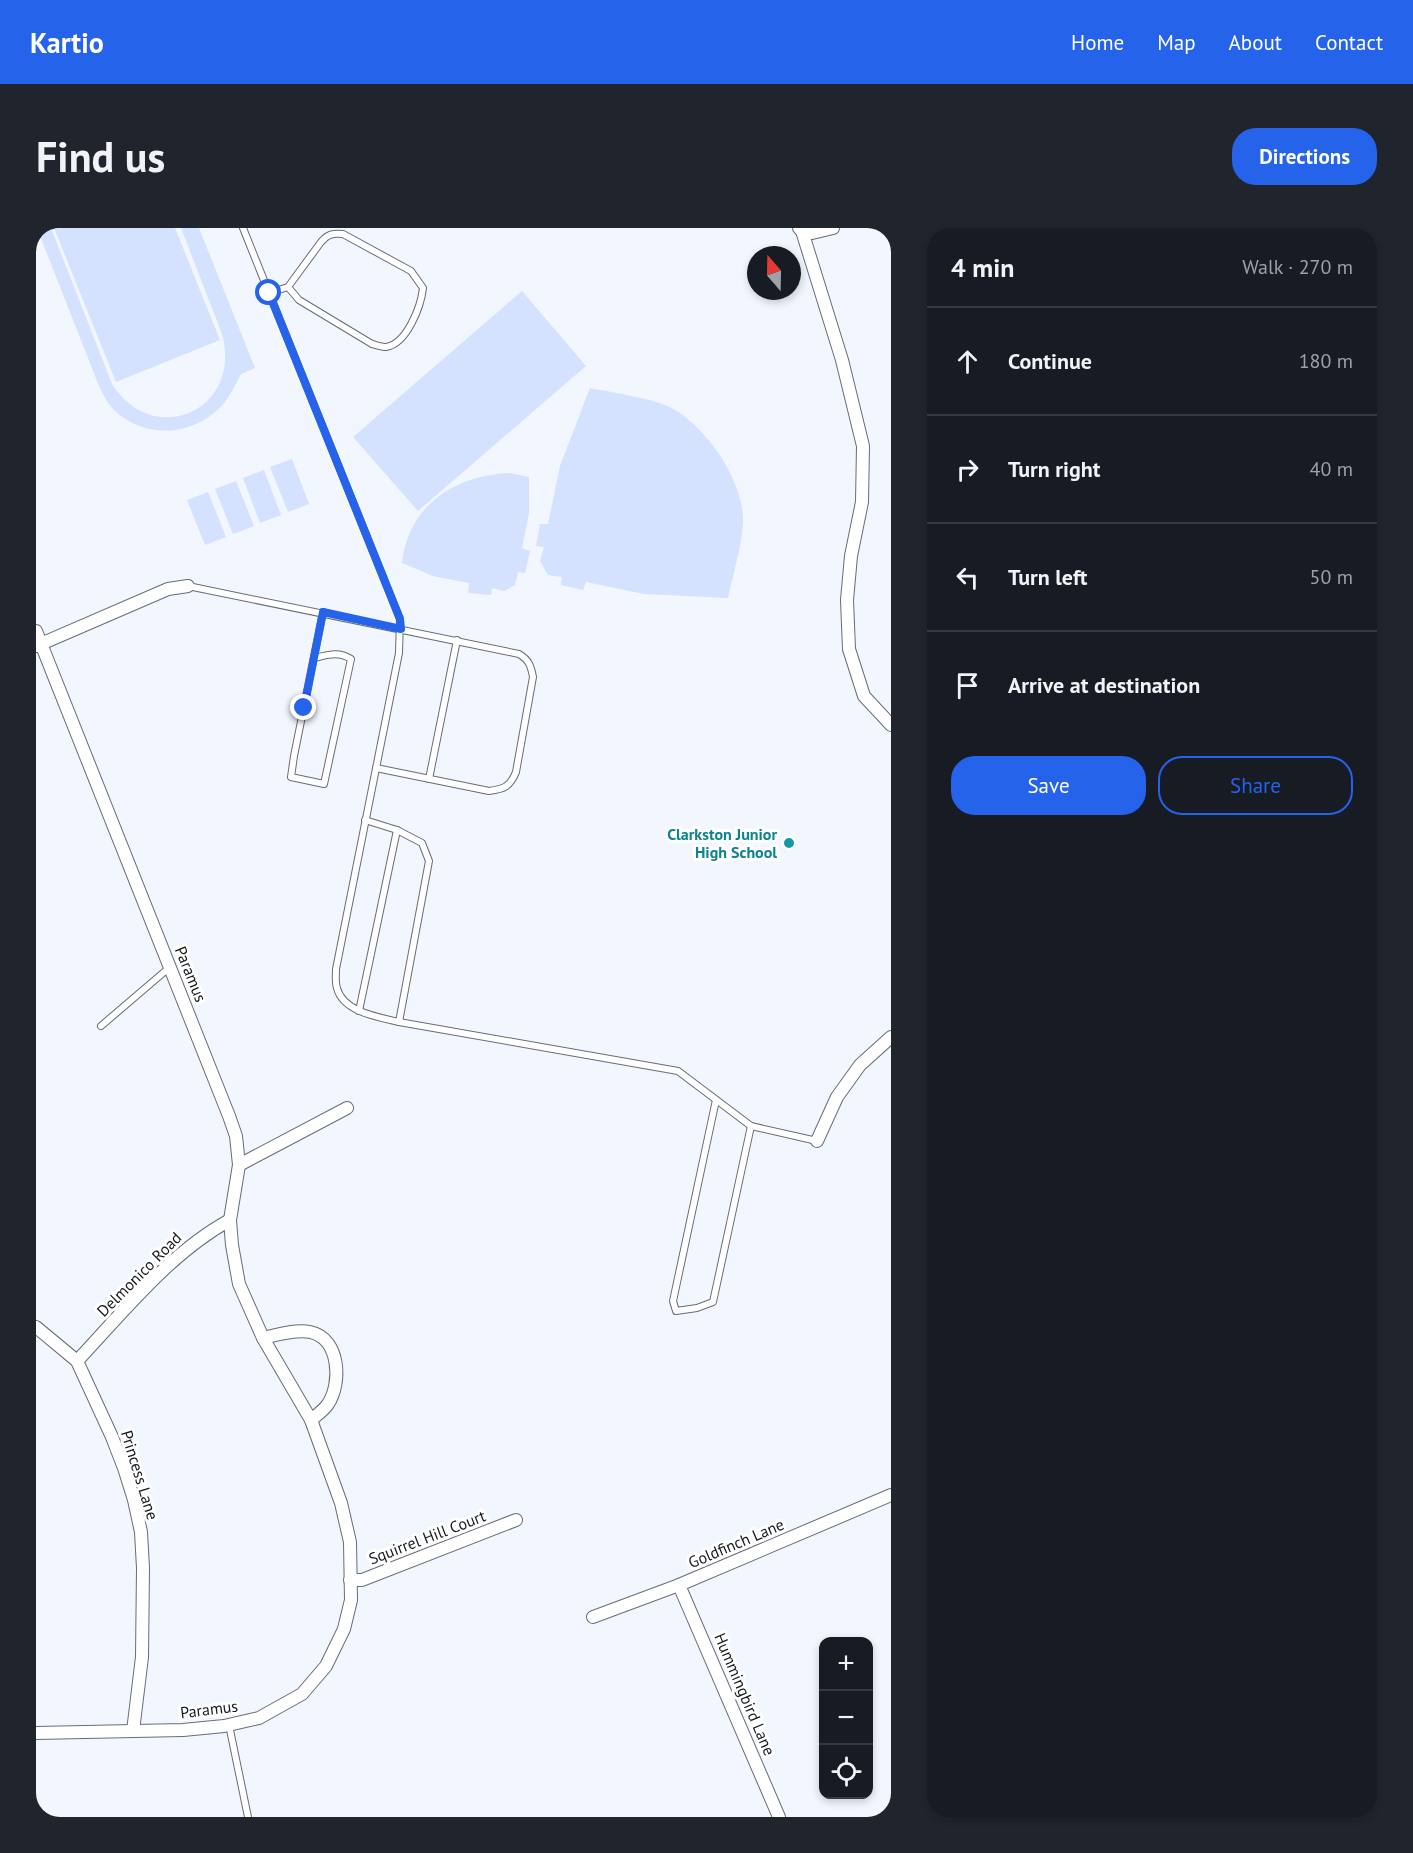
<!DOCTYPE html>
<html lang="en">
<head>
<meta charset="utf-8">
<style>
	body { margin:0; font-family:"PT Sans",sans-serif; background:#20242c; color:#f1f3f6 }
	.controls { position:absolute; right:18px; bottom:18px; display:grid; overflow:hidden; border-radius:12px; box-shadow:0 3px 9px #0003 }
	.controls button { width:54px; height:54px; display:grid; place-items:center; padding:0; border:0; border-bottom:2px solid #363941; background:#171b24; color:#f1f3f6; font:30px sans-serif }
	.compass { position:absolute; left:711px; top:18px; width:54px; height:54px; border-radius:50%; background:#171b24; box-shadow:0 3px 9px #0003; rotate:340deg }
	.stop { position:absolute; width:18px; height:18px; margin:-14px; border:4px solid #2563eb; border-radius:50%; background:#fff }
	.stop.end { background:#2563eb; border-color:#fff; box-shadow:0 2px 6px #0008 }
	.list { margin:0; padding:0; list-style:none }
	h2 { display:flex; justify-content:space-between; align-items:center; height:78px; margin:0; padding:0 24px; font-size:26px }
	h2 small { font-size:20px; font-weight:400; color:#9ea1a6 }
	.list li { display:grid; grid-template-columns:39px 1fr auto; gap:18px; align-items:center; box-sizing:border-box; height:108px; padding:0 24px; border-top:2px solid #363941 }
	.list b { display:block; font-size:22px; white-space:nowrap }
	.list em { font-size:20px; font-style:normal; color:#9ea1a6 }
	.actions { display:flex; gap:12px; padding:18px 24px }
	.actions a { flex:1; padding:14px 0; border:2px solid #2563eb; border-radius:24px; text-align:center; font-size:21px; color:#2563eb }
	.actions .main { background:#2563eb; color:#fff }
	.icon { flex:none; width:33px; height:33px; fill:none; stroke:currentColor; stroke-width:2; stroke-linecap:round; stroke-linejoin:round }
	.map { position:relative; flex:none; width:855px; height:1589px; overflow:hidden; border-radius:24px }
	header { display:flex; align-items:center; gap:36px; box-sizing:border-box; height:84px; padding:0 30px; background:#2563eb; color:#fff }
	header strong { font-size:28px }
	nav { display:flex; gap:33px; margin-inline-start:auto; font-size:21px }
	.intro { display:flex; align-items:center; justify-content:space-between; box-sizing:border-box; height:144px; padding:0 36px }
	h1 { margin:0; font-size:42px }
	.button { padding:15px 27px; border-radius:24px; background:#2563eb; color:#fff; font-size:21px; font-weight:700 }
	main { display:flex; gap:36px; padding:0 36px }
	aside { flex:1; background:#171b24; border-radius:24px; box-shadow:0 3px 9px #0003 }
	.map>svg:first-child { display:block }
</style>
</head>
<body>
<header>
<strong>Kartio</strong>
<nav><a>Home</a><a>Map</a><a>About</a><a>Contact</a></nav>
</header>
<div class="intro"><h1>Find us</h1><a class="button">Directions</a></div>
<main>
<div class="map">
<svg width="855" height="1589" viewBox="0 0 855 1589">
	<rect width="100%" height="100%" fill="#f2f6ff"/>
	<g fill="#d4e1ff">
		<path d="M 1,0 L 15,0 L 76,156 C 118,222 207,182 186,106 L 145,0 L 163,0 L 219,140 L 205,146 C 200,155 195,166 189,174 C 161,208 110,213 78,182 C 71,175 67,166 63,158 Z"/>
		<path d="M 18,0 L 139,0 L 184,112 L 80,154 Z"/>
		<path d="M 486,63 L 550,138 L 382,283 L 317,209 Z"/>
		<path d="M 554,160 C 578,165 619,170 639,182 C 673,202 710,257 707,297 C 705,321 697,346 692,370 L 608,366 L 550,354 L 547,362 L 525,357 L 526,349 L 512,347 L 504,333 L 508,319 L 500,318 L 504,296 L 512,296 L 524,238 Z"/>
		<path d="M 256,231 L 273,276 L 252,284 L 234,239 Z"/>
		<path d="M 228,242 L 245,287 L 224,295 L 207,250 Z"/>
		<path d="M 474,245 L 493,249 L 493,285 L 486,320 L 494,323 L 489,345 L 482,344 L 479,357 L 468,363 L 456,360 L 455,367 L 432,365 L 433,355 L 397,348 L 366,335 C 372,277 420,247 474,245 Z"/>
		<path d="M 200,253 L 218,298 L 197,306 L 179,261 Z"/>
		<path d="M 172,264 L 190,309 L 169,317 L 151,272 Z"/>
	</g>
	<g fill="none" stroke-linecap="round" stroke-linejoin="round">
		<defs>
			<g id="service">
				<path d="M 207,0 L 364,391 L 363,425 L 300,741 C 300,747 299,754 301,760 C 307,784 342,789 363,794 L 642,843 L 715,898 L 781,913"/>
				<path d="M 233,65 L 252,59 L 263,72 L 336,116 C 340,117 346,119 350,119 C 371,116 385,78 387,60 L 375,43 L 307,6 C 297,5 292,6 285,14 L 252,59"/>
				<path d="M 152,358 L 483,426 C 493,432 495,438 497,449 L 480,544 C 474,559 468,561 453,563 L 340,540"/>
				<path d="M 278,430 C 292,427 302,423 315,431 L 288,556 L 255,549 L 258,528 L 287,384"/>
				<path d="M 393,551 L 421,412"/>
				<path d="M 329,592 L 361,602 L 386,615 L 393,633 L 363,794"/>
				<path d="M 323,783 L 361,602"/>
				<path d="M 65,798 L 134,739"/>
				<path d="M 680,872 L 637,1073 L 640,1083 L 661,1080 L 677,1074 L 715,898"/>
				<path d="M 193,1497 L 212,1589"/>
			</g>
			<g id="minor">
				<path d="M 763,0 L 766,3 L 776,5 L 797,0"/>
				<path d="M 766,3 L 806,132 L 827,218 L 826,274 L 815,328 L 811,372 L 813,421 L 828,468 L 855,497"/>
				<path d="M 0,403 L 193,888 L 200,908 L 203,937 L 194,992 L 196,1017 L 203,1056 L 227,1110 L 275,1192 L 305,1275 L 314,1314 L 315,1372 L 308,1401 L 290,1438 L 266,1466 L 223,1490 L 188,1498 L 147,1502 L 0,1505"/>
				<path d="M 0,418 L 132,361 L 152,358"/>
				<path d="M 781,913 L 801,869 L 824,837 L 855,809"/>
				<path d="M 203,937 L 311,880"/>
				<path d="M 0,1099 L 41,1133 L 76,1209 L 88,1240 L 98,1272 L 105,1304 L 107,1340 L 106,1429 L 97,1503"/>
				<path d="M 227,1110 C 240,1107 260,1101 274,1104 C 304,1110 306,1155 292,1176 C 288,1182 281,1187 275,1192"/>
				<path d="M 41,1133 C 87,1084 135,1024 194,992"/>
				<path d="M 314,1352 L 326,1352 L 480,1292"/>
				<path d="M 643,1357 L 743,1589"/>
				<path d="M 557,1389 L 643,1357 L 855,1267"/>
			</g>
		</defs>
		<use href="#service" stroke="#686c75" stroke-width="8"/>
		<use href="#minor" stroke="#686c75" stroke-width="14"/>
		<use href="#service" stroke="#fff" stroke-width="6"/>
		<use href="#minor" stroke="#fff" stroke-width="12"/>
	</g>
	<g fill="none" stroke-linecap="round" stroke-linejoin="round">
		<path stroke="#2563eb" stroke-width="8" d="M 233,65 L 364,391 L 365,401 L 287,384 L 268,480"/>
	</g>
	<circle fill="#0f9aa8" stroke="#fff" stroke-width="2" cx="753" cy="615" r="6"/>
	<g text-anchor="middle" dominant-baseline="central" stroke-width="6" stroke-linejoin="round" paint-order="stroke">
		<g font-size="16" font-weight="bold" fill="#0d838f" stroke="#fff" text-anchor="end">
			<text x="741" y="606">Clarkston Junior<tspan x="741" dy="18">High School</tspan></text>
		</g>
		<g font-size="16" fill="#16181b" stroke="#fff">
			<text transform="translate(155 746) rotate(68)">Paramus</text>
			<text transform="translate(103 1046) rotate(-45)">Delmonico Road</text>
			<text transform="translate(104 1247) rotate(73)">Princess Lane</text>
			<text transform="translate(391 1309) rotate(-21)">Squirrel Hill Court</text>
			<text transform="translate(700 1315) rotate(-23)">Goldfinch Lane</text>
			<text transform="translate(709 1466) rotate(67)">Hummingbird Lane</text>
			<text transform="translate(173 1481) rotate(-7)">Paramus</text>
		</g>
	</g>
</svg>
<div class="controls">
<button>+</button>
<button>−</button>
<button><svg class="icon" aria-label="locate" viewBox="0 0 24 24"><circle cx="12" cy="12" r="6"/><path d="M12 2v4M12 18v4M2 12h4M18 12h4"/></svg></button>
</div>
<svg class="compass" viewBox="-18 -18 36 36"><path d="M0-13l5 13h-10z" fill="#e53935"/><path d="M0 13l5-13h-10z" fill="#9ea1a6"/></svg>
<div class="stop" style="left:233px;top:65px"></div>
<div class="stop end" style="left:268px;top:480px"></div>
</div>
<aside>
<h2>4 min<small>Walk · 270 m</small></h2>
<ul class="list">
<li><svg class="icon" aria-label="ahead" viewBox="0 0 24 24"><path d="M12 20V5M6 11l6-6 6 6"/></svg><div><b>Continue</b></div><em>180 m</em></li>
<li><svg class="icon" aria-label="right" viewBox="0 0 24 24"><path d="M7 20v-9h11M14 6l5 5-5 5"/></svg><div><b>Turn right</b></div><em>40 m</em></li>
<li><svg class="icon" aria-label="left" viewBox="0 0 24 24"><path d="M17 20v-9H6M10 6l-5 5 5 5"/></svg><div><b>Turn left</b></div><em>50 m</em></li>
<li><svg class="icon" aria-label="arrive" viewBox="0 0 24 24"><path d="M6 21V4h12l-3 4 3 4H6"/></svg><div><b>Arrive at destination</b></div></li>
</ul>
<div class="actions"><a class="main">Save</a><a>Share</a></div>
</aside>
</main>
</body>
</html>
